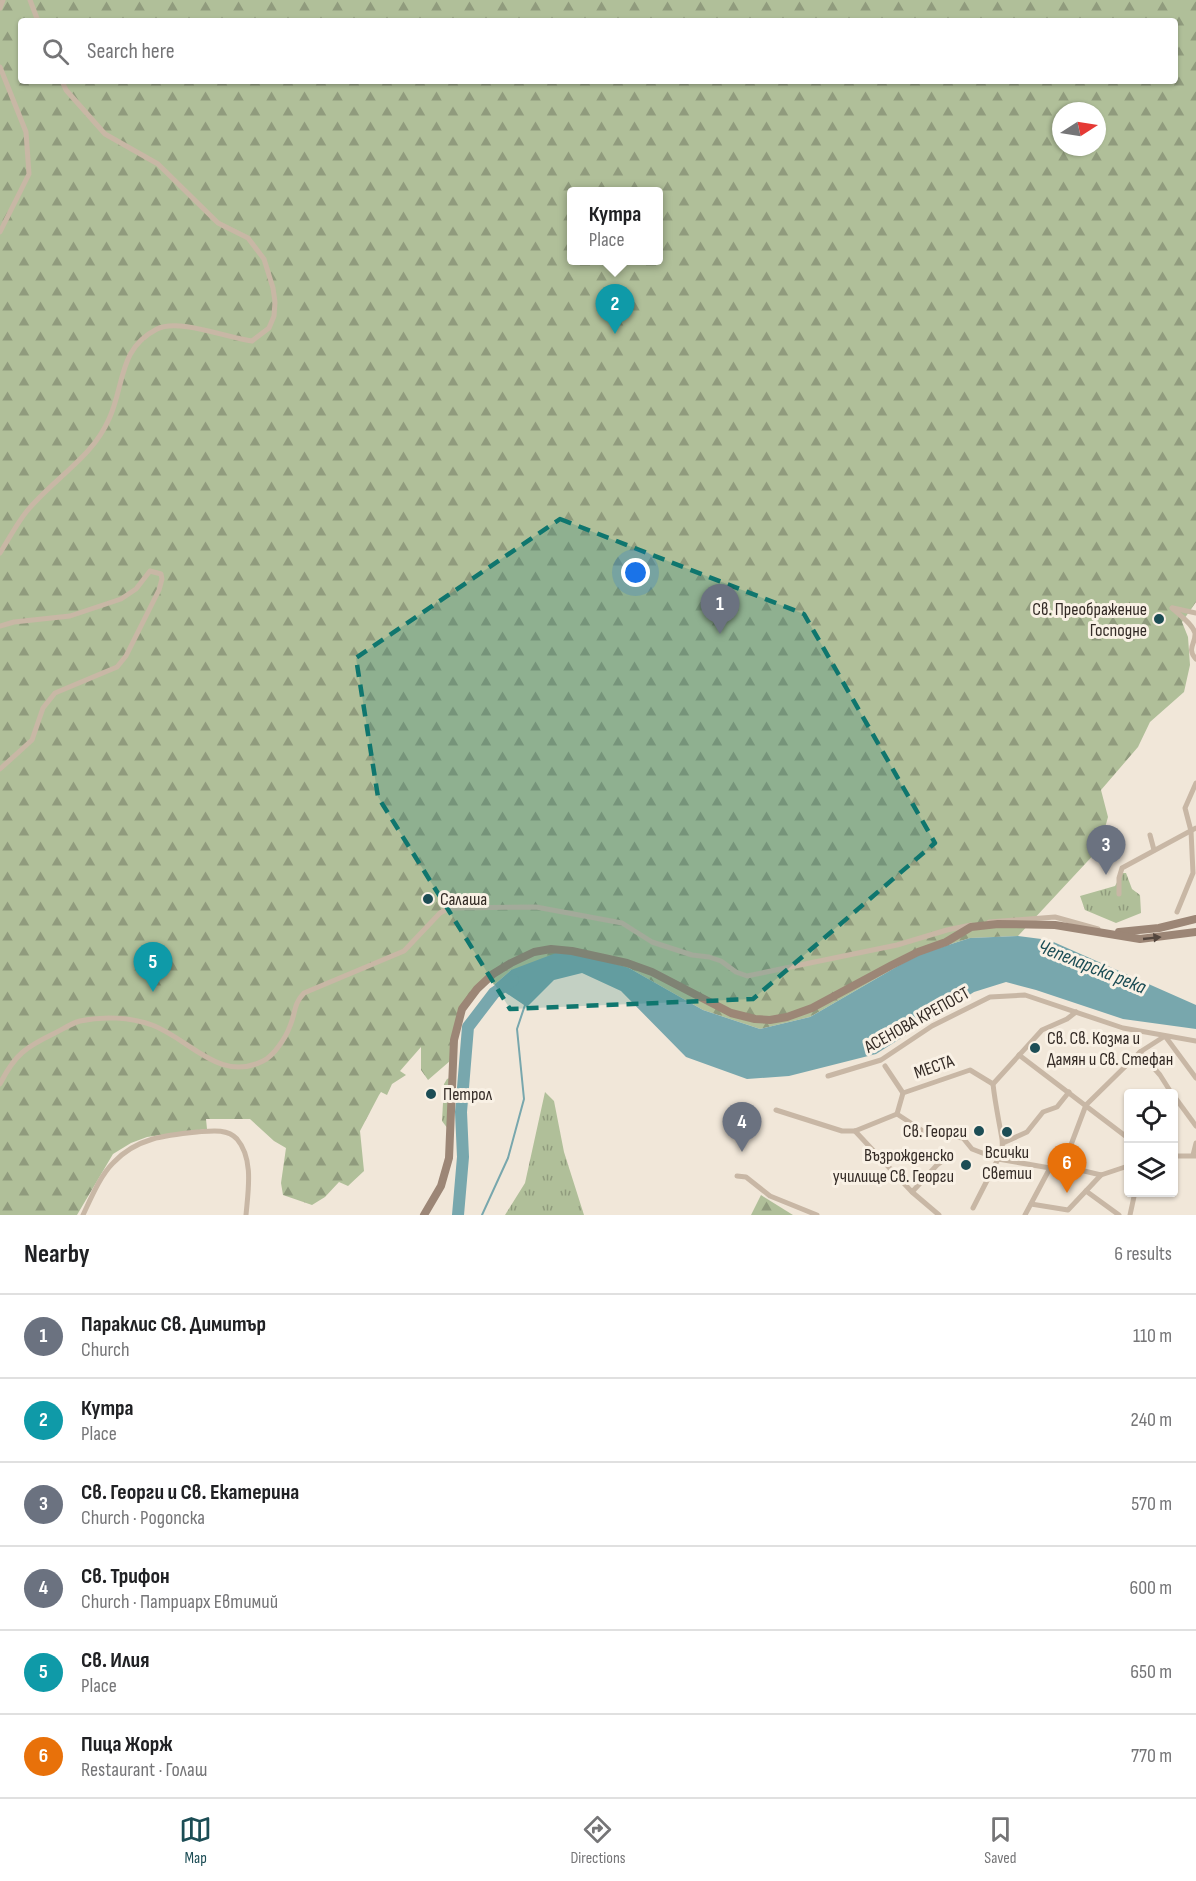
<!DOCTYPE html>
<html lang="en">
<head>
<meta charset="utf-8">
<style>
	body { margin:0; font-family:"Sofia Sans Condensed",sans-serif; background:#f6f6f6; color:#202124 }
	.controls { position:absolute; right:18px; bottom:18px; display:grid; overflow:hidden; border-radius:6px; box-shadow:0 2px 4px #0004 }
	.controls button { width:54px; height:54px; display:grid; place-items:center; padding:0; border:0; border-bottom:2px solid #e0e0e0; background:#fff; color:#202124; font:30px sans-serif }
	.compass { position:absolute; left:1052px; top:102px; width:54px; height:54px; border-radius:50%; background:#fff; box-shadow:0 2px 4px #0004; rotate:78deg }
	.you { position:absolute; left:636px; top:573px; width:21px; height:21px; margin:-15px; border:4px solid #fff; border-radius:50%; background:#1a73e8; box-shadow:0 0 0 9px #1a73e833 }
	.badge { display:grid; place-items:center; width:39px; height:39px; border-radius:50%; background:#1c4d55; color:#fff; font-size:20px; font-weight:700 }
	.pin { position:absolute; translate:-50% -50px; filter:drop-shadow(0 2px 3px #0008) }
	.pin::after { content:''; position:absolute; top:32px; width:21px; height:18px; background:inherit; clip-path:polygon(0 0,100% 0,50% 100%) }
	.popup { position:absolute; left:567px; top:187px; width:96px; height:78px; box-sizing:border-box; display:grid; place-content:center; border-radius:6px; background:#fff; filter:drop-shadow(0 2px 4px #0005); font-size:20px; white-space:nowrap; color:#757577 }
	.popup b { font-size:22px; color:#202124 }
	.popup::after { content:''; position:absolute; left:50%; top:100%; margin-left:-12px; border:12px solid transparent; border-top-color:#fff }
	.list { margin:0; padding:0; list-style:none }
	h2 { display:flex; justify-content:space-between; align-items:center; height:78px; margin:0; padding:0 24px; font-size:26px }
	h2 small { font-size:20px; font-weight:400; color:#757577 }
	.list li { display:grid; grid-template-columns:39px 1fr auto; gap:18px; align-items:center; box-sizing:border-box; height:84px; padding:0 24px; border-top:2px solid #e0e0e0 }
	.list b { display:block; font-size:22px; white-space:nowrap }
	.list p { margin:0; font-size:20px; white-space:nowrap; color:#757577 }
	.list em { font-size:20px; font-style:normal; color:#757577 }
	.icon { flex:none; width:33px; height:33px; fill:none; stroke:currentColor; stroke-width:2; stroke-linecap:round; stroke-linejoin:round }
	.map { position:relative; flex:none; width:1196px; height:1215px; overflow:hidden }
	.search { position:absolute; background:#fff; box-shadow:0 2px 4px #0004; left:18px; right:18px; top:18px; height:66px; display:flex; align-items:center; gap:15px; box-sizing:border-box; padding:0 21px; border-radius:6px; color:#757577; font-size:22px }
	.sheet { height:582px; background:#fff }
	nav { display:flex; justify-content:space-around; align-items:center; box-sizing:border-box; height:84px; border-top:2px solid #e0e0e0; background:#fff; font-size:16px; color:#757577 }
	nav a { display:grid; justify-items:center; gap:3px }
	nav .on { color:#1c4d55 }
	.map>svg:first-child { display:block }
</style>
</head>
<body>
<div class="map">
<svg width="1196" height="1215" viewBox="0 0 1196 1215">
	<defs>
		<pattern id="grass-tufts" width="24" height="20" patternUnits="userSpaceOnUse" patternTransform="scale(1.5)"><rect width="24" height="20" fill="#b0bf99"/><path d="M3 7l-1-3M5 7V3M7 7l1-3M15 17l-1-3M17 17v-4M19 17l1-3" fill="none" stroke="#909b7d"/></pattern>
		<pattern id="forest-firs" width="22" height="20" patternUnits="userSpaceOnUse" patternTransform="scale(1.5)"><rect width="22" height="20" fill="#b0bf99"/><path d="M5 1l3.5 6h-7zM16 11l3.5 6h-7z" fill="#909b7d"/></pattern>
	</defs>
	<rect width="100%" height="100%" fill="#f1e7d9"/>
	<g fill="url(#grass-tufts)">
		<path d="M 1122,873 L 1126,873 L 1132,889 L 1140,895 L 1141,913 L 1116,923 L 1085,910 L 1080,896 L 1115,886 Z"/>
		<path d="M 452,1077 L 448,1129 L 442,1121 L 444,1084 L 447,1079 Z"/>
		<path d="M 545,1092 L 554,1101 L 564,1152 L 584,1215 L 505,1215 L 525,1183 Z"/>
	</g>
	<g fill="url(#forest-firs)" fill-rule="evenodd">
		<path d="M 0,0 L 1196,0 L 1196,602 L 1182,622 L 1188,637 L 1190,665 L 1184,692 L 1150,722 L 1138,747 L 1101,790 L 1108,817 L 1099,849 L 1018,936 L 970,938 L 917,955 L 810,1017 L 760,1029 L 703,1010 L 629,968 L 511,970 L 494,985 L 487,976 L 468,996 L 450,1061 L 428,1080 L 421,1070 L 421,1047 L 400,1071 L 406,1075 L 392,1084 L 387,1095 L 381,1092 L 379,1095 L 360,1131 L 364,1171 L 348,1186 L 339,1182 L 325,1197 L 312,1205 L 283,1195 L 281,1183 L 286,1148 L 274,1141 L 250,1119 L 206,1119 L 207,1129 L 147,1137 L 131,1143 L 113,1154 L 77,1215 L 0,1215 ZM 21,21 L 1175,21 L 1175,81 L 21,81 ZM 1061,111 L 1097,111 L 1097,147 L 1061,147 ZM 572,192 L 658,192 L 658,260 L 572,260 Z"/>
		<path d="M 761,1195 L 793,1215 L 751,1215 Z"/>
	</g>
	<path fill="#78a7ad" d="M 1018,936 L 1049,940 L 1196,1005 L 1196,1029 L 1123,1019 L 1036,990 L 1006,982 L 974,992 L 876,1054 L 789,1076 L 747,1079 L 686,1057 L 621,991 L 582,973 L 554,980 L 527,1007 L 494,985 L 511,970 L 556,953 L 585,955 L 629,968 L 703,1010 L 760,1029 L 810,1017 L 917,955 L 970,938 Z"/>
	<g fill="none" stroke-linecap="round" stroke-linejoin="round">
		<path stroke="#78a7ad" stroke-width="2" d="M 482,1215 L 508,1158 L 524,1099 L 517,1029 L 525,1005"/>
		<path stroke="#78a7ad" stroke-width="12" d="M 458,1215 L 463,1157 L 461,1112 L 468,1027 L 494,993 L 513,980"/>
		<g stroke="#c8b7a5" stroke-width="5">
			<path d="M 30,0 L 38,21"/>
			<path d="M 0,8 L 3,0"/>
			<path d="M 0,67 L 26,132 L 29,174 L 0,232"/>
			<path d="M 0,553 C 9,539 17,523 27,511 C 54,478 92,458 109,419 C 125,384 118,349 157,329 C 178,318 228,338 252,341 L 269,328 L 274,316 L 275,302 L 273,288 L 264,259 L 248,238 L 218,223 L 158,164 L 105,134 L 66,90 L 62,81"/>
			<path d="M 1172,608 C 1179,615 1192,623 1195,633 C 1196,644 1186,648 1196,659"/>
			<path d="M 1173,608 L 1196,613"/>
			<path d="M 0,626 L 14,622 L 70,616 L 121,599 L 136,589 L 150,571 L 161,574 L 162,579 L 159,590 L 126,656 L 117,667 L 55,693 L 43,708 L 32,740 L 0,769"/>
			<path d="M 1150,835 L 1154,850"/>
			<path d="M 1119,894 L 1119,878 L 1122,868 L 1196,828"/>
			<path d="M 1177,912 L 1193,873 L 1191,831 L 1185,808 L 1196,783"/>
			<path d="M 989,922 L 1055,917 L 1098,929"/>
			<path d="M 1140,1052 L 1160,1075 L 1172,1094"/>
			<path d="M 1019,1055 L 1128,1138"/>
			<path d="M 885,1066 L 903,1093"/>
			<path d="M 828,1076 L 881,1060 L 932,1026 L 990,997 L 1025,995 L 1123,1028 L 1196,1041"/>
			<path d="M 0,1084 C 15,1054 26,1047 55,1033 C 63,1029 72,1023 80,1021 C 103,1016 130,1017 152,1025 C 190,1039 219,1083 263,1061 C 274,1056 286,1037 290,1026 C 296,1012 293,1005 304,993 L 404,951 L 440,913 L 449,908 L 536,907 L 622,923 L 652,942 L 692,955 L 709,957 L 721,961 L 736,972 L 747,976 L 897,945 L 947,930 L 971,925"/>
			<path d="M 1174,1096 L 1196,1126"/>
			<path d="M 776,1110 L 842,1131 L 855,1131 L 897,1114 L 926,1133 L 963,1138 L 972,1149 L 998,1159 L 1050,1168 L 1063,1166 L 1101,1175 L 1128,1166"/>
			<path d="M 897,1114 L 903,1093 L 970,1070 L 993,1084"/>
			<path d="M 855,1131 L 912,1192 L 939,1215"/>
			<path d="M 1003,1143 L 1027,1132 L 1043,1112 L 1057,1107 L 1069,1092"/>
			<path d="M 1193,1155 L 1196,1143"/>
			<path d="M 1174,1156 L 1196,1156"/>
			<path d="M 1003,1159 C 1001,1151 1003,1146 1002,1139 C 999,1121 995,1103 993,1084 L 1042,1030 L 1067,1019 L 1076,1012"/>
			<path d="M 1063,1166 L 1086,1105 L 1140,1052 L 1165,1036 L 1196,1078"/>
			<path d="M 737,1176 L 746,1177 L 770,1196 L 817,1215"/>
			<path d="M 1086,1191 L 1119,1215"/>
			<path d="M 912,1192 L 937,1165 L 944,1160"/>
			<path d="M 1031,1204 L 1068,1210 L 1101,1175"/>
			<path d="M 973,1208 L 998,1159"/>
			<path d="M 83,1215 C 91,1198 100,1176 113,1163 C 136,1138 166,1135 197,1132 C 210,1131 227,1128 237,1139 C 254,1159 248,1191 246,1215"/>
			<path d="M 1025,1215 L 1050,1168"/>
			<path d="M 1130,1215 L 1135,1192"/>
		</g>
		<g stroke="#9c8676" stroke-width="8">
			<path d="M 1119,932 L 1159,928 L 1196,919"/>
			<path d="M 424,1215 L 441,1186 L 449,1158 L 454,1040 L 462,1009 L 477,989 L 493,974 L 511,963 L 534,952 L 551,949 L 572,951 L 627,963 L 652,972 L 731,1013 L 755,1019 L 770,1020 L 787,1017 L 812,1008 L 892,965 L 918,952 L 946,942 L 971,927 L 998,924 L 1055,925 L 1140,939 L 1196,932"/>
		</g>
	</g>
	<defs><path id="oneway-solid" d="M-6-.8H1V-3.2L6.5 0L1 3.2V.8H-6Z" transform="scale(1.5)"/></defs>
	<use fill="#53463e" href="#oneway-solid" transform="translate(1152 938) rotate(-6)"/>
	<path fill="#0f766e" fill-opacity="0.2" stroke="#0f766e" stroke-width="4.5" stroke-dasharray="12 8" stroke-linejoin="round" d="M 560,519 L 804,614 L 935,843 L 753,999 L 510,1009 L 378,797 L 356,658 Z"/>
	<g fill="#1c4d55" stroke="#f9f1e5" stroke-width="2">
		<circle cx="1159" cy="619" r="6"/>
		<circle cx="428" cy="899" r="6"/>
		<circle cx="1035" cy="1048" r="6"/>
		<circle cx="431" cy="1094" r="6"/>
		<circle cx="979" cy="1131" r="6"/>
		<circle cx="1007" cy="1132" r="6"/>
		<circle cx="966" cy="1165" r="6"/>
	</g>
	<g text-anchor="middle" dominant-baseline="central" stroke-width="6" stroke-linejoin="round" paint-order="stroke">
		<g font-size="18" fill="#342b26" stroke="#f9f1e5" text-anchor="end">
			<text x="1147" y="609">Св. Преображение<tspan x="1147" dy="21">Господне</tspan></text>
			<text x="440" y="899" text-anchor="start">Салаша</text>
			<text x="1047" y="1038" text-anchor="start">Св. Св. Козма и<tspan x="1047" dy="21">Дамян и Св. Стефан</tspan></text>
			<text x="443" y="1094" text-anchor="start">Петрол</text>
			<text x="967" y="1131">Св. Георги</text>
			<text x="1007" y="1152" text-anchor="middle">Всички<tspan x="1007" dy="21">Светии</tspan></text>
			<text x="954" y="1155">Възрожденско<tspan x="954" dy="21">училище Св. Георги</tspan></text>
		</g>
		<g font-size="18" fill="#342b26" stroke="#f9f1e5">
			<text transform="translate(917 1020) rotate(-29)">АСЕНОВА КРЕПОСТ</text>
			<text transform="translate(934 1067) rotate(-19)">МЕСТА</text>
		</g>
		<g font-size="20" font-style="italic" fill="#1c4d55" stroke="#f9f1e5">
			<text transform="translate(1092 967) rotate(22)">Чепеларска река</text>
		</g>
	</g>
</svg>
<div class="controls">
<button><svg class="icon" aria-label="locate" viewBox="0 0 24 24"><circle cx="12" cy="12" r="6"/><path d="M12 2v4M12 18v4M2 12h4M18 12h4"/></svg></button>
<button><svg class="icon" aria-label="layers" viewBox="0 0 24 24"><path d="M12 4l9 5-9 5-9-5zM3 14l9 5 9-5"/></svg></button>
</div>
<svg class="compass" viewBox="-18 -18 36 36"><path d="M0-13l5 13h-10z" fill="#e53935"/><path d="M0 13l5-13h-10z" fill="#757577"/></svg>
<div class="you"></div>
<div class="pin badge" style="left:720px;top:634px;background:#6b7280">1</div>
<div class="pin badge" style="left:615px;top:334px;background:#0f9aa8">2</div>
<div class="popup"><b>Кутра</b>Place</div>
<div class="pin badge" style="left:1106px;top:875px;background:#6b7280">3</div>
<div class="pin badge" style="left:742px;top:1152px;background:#6b7280">4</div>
<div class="pin badge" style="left:153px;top:992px;background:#0f9aa8">5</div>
<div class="pin badge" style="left:1067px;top:1193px;background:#e8710a">6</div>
<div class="search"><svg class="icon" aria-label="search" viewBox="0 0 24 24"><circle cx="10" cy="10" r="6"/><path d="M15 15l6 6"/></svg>Search here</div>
</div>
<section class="sheet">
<h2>Nearby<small>6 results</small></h2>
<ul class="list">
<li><span class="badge" style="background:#6b7280">1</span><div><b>Параклис Св. Димитър</b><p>Church</p></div><em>110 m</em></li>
<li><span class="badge" style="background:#0f9aa8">2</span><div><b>Кутра</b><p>Place</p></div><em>240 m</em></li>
<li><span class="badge" style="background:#6b7280">3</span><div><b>Св. Георги и Св. Екатерина</b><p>Church · Родопска</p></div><em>570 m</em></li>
<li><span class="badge" style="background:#6b7280">4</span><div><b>Св. Трифон</b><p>Church · Патриарх Евтимий</p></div><em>600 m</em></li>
<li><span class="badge" style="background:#0f9aa8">5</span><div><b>Св. Илия</b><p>Place</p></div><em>650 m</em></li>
<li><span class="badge" style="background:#e8710a">6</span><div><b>Пица Жорж</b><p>Restaurant · Голаш</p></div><em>770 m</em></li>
</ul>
</section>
<nav>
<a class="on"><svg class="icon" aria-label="map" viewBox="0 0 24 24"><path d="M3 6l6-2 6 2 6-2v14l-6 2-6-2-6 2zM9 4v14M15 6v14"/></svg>Map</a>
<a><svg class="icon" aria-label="directions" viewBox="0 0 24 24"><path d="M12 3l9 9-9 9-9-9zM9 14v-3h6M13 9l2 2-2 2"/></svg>Directions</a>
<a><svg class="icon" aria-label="saved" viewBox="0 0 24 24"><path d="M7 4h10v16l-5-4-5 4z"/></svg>Saved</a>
</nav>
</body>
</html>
